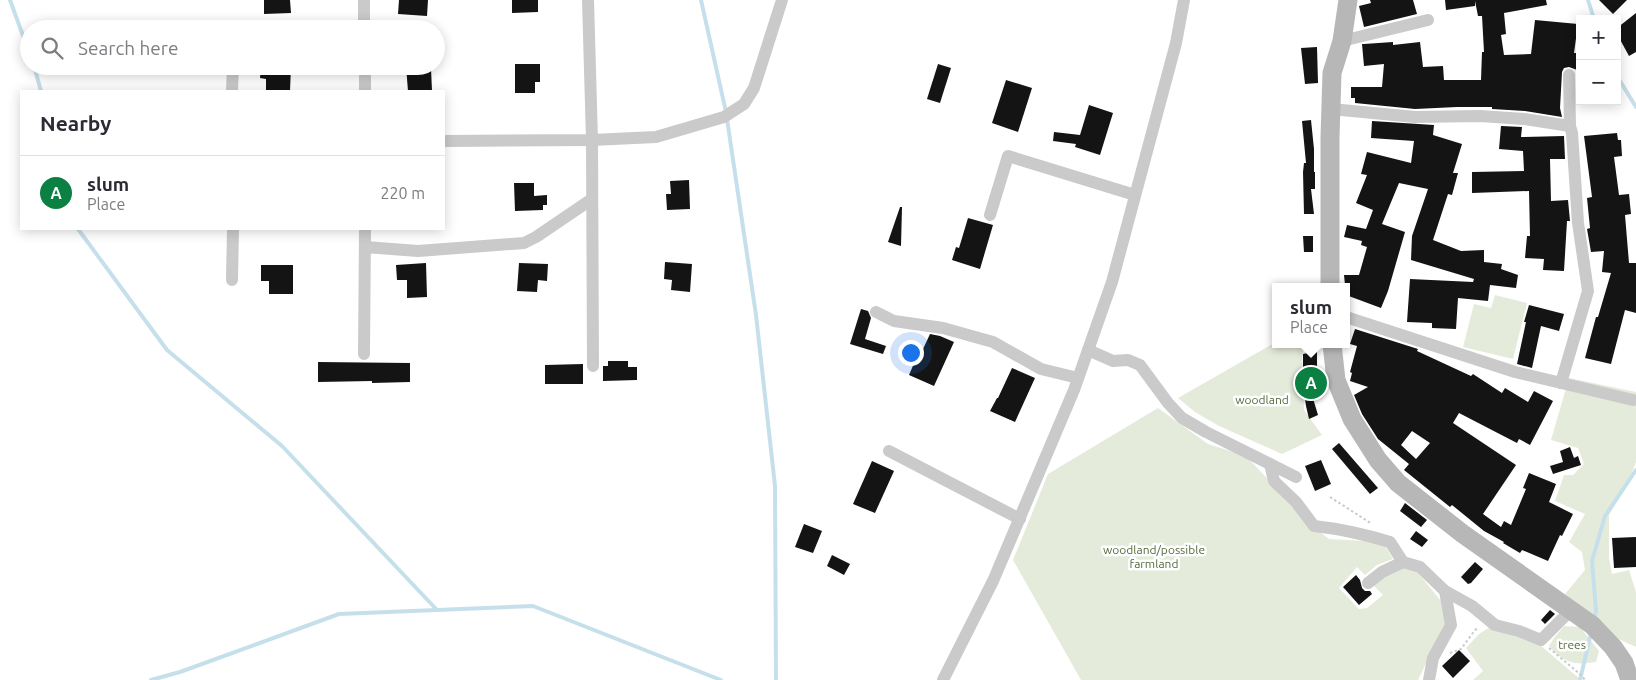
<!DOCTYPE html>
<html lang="en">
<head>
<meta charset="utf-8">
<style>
	body { margin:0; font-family:Ubuntu,sans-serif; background:#f2f2f3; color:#2b2b33 }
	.controls { position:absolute; right:15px; top:15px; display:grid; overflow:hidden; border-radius:0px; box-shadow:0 2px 12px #0003 }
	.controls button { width:45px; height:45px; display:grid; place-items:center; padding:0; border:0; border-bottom:1px solid #e1e1e2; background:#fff; color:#2b2b33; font:25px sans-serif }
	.you { position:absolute; left:910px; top:352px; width:18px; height:18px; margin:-12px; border:4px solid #fff; border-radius:50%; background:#1a73e8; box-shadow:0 0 0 8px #1a73e833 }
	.badge { display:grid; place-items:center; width:32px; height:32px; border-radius:50%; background:#0b8043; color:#fff; font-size:16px; font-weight:700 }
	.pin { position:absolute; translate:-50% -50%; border:2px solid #fff; box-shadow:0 1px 5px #0006 }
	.popup { position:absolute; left:1272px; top:283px; width:78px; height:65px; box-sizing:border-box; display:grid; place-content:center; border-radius:0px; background:#fff; filter:drop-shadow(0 1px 4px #0005); font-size:16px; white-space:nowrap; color:#7c7c81 }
	.popup b { font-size:19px; color:#2b2b33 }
	.popup::after { content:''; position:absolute; left:50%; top:100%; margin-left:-10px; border:10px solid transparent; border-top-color:#fff }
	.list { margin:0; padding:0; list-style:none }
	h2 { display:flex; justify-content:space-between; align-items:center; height:65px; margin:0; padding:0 20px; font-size:21px }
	h2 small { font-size:16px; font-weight:400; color:#7c7c81 }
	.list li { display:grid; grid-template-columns:32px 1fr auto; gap:15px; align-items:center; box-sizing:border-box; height:75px; padding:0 20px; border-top:1px solid #e1e1e2 }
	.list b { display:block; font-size:19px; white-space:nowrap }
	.list p { margin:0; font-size:16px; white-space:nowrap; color:#7c7c81 }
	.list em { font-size:16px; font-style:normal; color:#7c7c81 }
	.icon { flex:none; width:28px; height:28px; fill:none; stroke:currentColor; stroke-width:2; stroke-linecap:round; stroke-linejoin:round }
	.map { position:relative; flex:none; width:1636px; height:680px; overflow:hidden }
	.search { position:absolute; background:#fff; box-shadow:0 2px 12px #0003; left:20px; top:20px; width:425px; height:55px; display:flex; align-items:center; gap:12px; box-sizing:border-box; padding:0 18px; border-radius:28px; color:#7c7c81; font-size:19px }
	.panel { position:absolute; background:#fff; box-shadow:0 2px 12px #0003; left:20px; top:90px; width:425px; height:140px; border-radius:0px }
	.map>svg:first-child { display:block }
</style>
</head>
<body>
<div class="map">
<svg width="1636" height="680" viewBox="0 0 1636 680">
	<rect width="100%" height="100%" fill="#fff"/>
	<g fill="#e5ebdb">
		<path d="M 1495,295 L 1527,303 L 1513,359 L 1463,347 L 1474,304 L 1491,308 Z"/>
		<path d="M 1276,342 L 1276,344 L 1304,344 L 1302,357 L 1304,410 L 1322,435 L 1282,454 L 1219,426 L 1195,412 L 1178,398 Z"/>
		<path d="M 1569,378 L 1636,392 L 1636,462 L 1628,483 L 1609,515 L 1609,558 L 1612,574 L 1629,570 L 1636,592 L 1636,647 L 1614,637 L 1565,594 L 1585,570 L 1582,552 L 1569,542 L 1585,514 L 1555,501 L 1564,475 L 1573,475 L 1584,464 L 1578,448 L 1551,440 Z"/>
		<path d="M 1158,408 L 1208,444 L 1246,456 L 1313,527 L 1329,539 L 1382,542 L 1393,559 L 1377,565 L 1365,575 L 1357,567 L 1339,588 L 1359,609 L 1367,608 L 1383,595 L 1373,585 L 1400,566 L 1418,573 L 1446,607 L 1449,616 L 1418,680 L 1081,680 L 1013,560 L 1048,474 Z"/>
		<path d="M 1493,625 L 1540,645 L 1581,680 L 1473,680 L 1483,671 L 1466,648 L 1479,634 Z"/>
		<path d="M 1564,626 L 1580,627 L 1599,651 L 1596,662 C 1574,666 1563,662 1549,646 L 1554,638 Z"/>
	</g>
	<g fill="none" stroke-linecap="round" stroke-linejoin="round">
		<g stroke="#c6e0eb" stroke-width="4">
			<path d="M 10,0 L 29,52"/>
			<path d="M 701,0 L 726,112"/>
			<path d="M 1588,0 L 1594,19"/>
			<path d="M 34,66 L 41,91"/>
			<path d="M 1617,76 L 1636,107"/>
			<path d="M 727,119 L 756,315 L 775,486 L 776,680"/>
			<path d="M 78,229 L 167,350 L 282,446 L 437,610"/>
			<path d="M 1594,619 L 1596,611 L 1592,561 L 1605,516 L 1636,470"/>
			<path d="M 151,680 L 180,672 L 339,614 L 533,606 L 721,680"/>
			<path d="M 1580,680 L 1591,633"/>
		</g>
	</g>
	<g fill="#141414" fill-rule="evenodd">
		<path d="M 264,0 L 290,0 L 291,13 L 264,14 Z"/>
		<path d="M 399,0 L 428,0 L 427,16 L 398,14 Z"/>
		<path d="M 512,0 L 538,0 L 538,12 L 512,13 Z"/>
		<path d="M 1370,0 L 1413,0 L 1417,14 L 1364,27 L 1359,6 L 1371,3 Z"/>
		<path d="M 1445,0 L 1546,0 L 1547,5 L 1504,13 L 1506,34 L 1501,35 L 1504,55 L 1531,54 L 1535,20 L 1578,24 L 1574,53 L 1580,53 L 1580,71 L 1569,67 L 1564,68 L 1562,72 L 1560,108 L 1562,117 L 1525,111 L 1492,109 L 1492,107 L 1457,107 L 1415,109 L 1355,103 L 1355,98 L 1351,98 L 1351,87 L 1382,87 L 1384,64 L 1364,66 L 1362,44 L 1364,44 L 1393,42 L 1393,45 L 1420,42 L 1423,67 L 1443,66 L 1444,80 L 1481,80 L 1482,52 L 1484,52 L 1482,16 L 1478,16 L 1475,1 L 1475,6 L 1446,10 Z"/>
		<path d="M 1599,0 L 1627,0 L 1613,14 Z"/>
		<path d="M 1636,13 L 1636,52 L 1629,56 L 1617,34 L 1617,28 Z"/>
		<path d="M 1317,47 L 1318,83 L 1305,84 L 1301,48 Z"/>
		<path d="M 515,64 L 540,64 L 540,82 L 535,82 L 535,93 L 515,93 Z"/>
		<path d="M 938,64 L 951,68 L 940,103 L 927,99 Z"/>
		<path d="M 261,66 L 291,66 L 290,91 L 266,91 L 266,79 L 260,78 Z"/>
		<path d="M 406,66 L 431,68 L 432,91 L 408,91 Z"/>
		<path d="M 1006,80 L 1032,88 L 1018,132 L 992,123 Z"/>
		<path d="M 1089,105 L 1113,113 L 1100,155 L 1075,147 L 1076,144 L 1053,141 L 1054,132 L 1080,135 Z"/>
		<path d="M 1311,120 L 1314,149 L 1314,172 L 1315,172 L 1315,189 L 1311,189 L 1314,214 L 1304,214 L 1303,172 L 1304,163 L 1306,163 L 1302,121 Z"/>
		<path d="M 1372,121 L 1434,125 L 1433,135 L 1462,144 L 1453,173 L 1458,173 L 1452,195 L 1448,194 L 1433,240 L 1461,251 L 1484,250 L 1484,262 L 1502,264 L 1501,269 L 1518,275 L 1516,288 L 1490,285 L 1488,301 L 1458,298 L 1456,329 L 1432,328 L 1432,323 L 1407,322 L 1410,279 L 1473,282 L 1474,279 L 1411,260 L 1412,236 L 1428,189 L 1399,183 L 1382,224 L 1405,232 L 1388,291 L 1381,308 L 1346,295 L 1344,275 L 1359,275 L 1367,247 L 1361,245 L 1362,241 L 1344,237 L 1347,225 L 1366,229 L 1373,210 L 1356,203 L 1367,175 L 1361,174 L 1367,152 L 1411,163 L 1414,141 L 1371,138 Z"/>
		<path d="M 1501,126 L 1522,127 L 1521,137 L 1564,136 L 1565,159 L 1550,159 L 1551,201 L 1568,200 L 1570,221 L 1567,221 L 1564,271 L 1543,270 L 1544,259 L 1525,258 L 1527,236 L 1530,236 L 1529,191 L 1472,193 L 1472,172 L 1524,171 L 1523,151 L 1499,149 Z"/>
		<path d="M 1617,133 L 1618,140 L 1621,140 L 1622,156 L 1614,157 L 1619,195 L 1629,194 L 1631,214 L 1625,215 L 1629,263 L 1636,263 L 1636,313 L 1625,310 L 1611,364 L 1585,358 L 1596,317 L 1598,317 L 1611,273 L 1602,272 L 1604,251 L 1591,252 L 1587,229 L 1590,228 L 1587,198 L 1592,197 L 1584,136 Z"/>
		<path d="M 689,180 L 690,209 L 667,210 L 666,194 L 671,194 L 670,181 Z"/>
		<path d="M 514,183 L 534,183 L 534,196 L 547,195 L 547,205 L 543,205 L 543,210 L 515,211 Z"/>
		<path d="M 900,207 L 902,207 L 901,246 L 888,242 Z"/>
		<path d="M 968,218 L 993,225 L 980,269 L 952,260 L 956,247 L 959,248 Z"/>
		<path d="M 1303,236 L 1313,236 L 1313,252 L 1304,252 Z"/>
		<path d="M 665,262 L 692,264 L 690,292 L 671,290 L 672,280 L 664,279 Z"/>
		<path d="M 426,263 L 427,297 L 407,298 L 407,280 L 397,280 L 396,265 Z"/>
		<path d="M 519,263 L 548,264 L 547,281 L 538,280 L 537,292 L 517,291 Z"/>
		<path d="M 261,265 L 293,265 L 293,294 L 269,294 L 269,281 L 261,281 Z"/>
		<path d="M 1529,305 L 1564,314 L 1559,331 L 1541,326 L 1532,368 L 1517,364 L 1526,322 L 1524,322 Z"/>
		<path d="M 861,309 L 868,311 L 871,318 L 865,339 L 886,346 L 883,354 L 850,344 Z"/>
		<path d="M 1355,329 L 1418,349 L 1417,351 L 1471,376 L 1473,374 L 1502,393 L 1505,388 L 1528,402 L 1534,391 L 1553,401 L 1530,445 L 1519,439 L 1517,443 L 1459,413 L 1453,423 L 1516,465 L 1483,514 L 1501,527 L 1504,521 L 1511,525 L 1526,489 L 1523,488 L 1529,473 L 1556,484 L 1549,502 L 1573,514 L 1562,536 L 1560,535 L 1548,561 L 1522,550 L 1520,553 L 1503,543 L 1504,542 L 1484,531 L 1452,505 L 1450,507 L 1404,470 L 1409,464 L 1378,439 L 1362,414 L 1354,395 L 1368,387 L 1350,381 L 1352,373 L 1350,372 L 1357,346 L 1350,344 ZM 1412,431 L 1430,443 L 1416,459 L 1401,445 Z"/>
		<path d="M 930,334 L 940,336 L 954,342 L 934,386 L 909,375 L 915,361 L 917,362 Z"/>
		<path d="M 1317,351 L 1317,376 L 1320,392 L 1312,395 L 1318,415 L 1309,419 L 1306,406 L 1302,379 L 1303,378 L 1303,354 Z"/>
		<path d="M 608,361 L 628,361 L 628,367 L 637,367 L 637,380 L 603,381 L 603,366 L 608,366 Z"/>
		<path d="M 318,362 L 410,363 L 410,382 L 372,383 L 372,381 L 318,382 Z"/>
		<path d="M 583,364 L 583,384 L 545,384 L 545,365 Z"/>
		<path d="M 1012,368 L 1035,378 L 1015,422 L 990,411 L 997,398 L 998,398 Z"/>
		<path d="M 1339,443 L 1378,488 L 1370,494 L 1332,449 Z"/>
		<path d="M 1570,447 L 1574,458 L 1578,456 L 1581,465 L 1553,474 L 1550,466 L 1563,462 L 1560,451 Z"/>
		<path d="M 1321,460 L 1331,484 L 1315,491 L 1305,466 Z"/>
		<path d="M 872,461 L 894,471 L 875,513 L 853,504 Z"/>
		<path d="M 1405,503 L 1427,520 L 1421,527 L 1400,511 Z"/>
		<path d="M 804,524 L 822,531 L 813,553 L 795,547 Z"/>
		<path d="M 1416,531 L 1428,540 L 1422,547 L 1410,539 Z"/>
		<path d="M 1636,537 L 1636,567 L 1614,568 L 1612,538 Z"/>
		<path d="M 832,555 L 850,564 L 844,575 L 827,566 Z"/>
		<path d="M 1475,562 L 1483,569 L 1471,583 L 1468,584 L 1461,577 Z"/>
		<path d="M 1356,575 L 1360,580 L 1362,588 L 1365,591 L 1370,591 L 1372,594 L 1359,605 L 1343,587 Z"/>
		<path d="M 1550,610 L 1555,614 L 1545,624 L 1541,620 Z"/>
		<path d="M 1459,650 L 1470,661 L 1453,678 L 1442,666 Z"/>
	</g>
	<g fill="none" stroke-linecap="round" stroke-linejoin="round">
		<g stroke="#cacaca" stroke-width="2" stroke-dasharray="2.5 2.5" stroke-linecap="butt">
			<path d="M 1330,497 L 1372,524"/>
			<path d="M 1549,648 L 1581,675 L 1585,680"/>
			<path d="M 1450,653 L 1461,649 L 1475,630 L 1479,628"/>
		</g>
		<g stroke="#cacaca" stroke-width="12">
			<path d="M 364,0 L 364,29"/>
			<path d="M 588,0 L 592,140 L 593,366"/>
			<path d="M 1342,41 L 1428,20"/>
			<path d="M 365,66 L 365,91"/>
			<path d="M 232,91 L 233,66"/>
			<path d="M 1331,109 L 1415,117 L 1480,116 L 1524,119 L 1570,126"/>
			<path d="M 444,141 L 592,140 L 656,137 L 724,117 L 744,104 L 754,88 L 782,0"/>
			<path d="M 990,215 L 1008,156 L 1135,195"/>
			<path d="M 365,247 L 418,251 L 524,243 L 536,237 L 592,199"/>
			<path d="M 232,280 L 233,229"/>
			<path d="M 876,312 L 894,321 L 943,328 L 993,342 L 1041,369 L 1078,378"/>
			<path d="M 1346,317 L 1515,372 L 1633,400"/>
			<path d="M 1088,350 L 1113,361 L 1128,360 L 1140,365 L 1168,403 L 1182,418 L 1206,432 L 1296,477"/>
			<path d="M 364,354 L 365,229"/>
			<path d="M 1561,383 L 1588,291 L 1578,223 L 1572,133 L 1570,126 L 1569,75"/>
			<path d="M 889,451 L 1020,519"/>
			<path d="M 1270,464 L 1274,481 L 1296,502 L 1314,526 C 1341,529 1364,534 1390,542 L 1403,562 L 1420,567 L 1445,591 L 1472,606 L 1495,625 L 1519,631 L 1541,640 L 1571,610"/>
			<path d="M 1368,583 L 1382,572 L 1403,562"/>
			<path d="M 943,680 L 993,581 L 1074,390 L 1112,282 L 1176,43 L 1184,0"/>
			<path d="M 1429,680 L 1433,658 L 1451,625 L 1445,591"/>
		</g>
		<g stroke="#b7b7b7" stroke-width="19">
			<path d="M 1330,287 L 1330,137 L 1332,73 L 1342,41 L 1348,0"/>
			<path d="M 1332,344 L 1336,380 L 1352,419 L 1378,460 L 1398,483 L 1463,534 L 1592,625 L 1613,647 L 1624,663 L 1630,680"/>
		</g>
	</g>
	<g text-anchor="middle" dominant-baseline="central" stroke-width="5" stroke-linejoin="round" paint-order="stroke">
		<g font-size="12" fill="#54693b" stroke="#fff">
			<text x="1262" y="399">woodland</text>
			<text x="1154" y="549">woodland/possible<tspan x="1154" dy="14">farmland</tspan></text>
			<text x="1572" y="644">trees</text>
		</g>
	</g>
</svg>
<div class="controls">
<button>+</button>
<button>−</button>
</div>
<div class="you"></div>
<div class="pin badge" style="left:1311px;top:383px">A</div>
<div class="popup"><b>slum</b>Place</div>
<div class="search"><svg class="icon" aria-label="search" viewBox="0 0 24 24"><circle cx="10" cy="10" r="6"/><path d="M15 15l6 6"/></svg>Search here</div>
<section class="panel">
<h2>Nearby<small></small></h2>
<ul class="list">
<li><span class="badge">A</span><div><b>slum</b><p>Place</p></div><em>220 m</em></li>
</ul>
</section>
</div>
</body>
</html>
